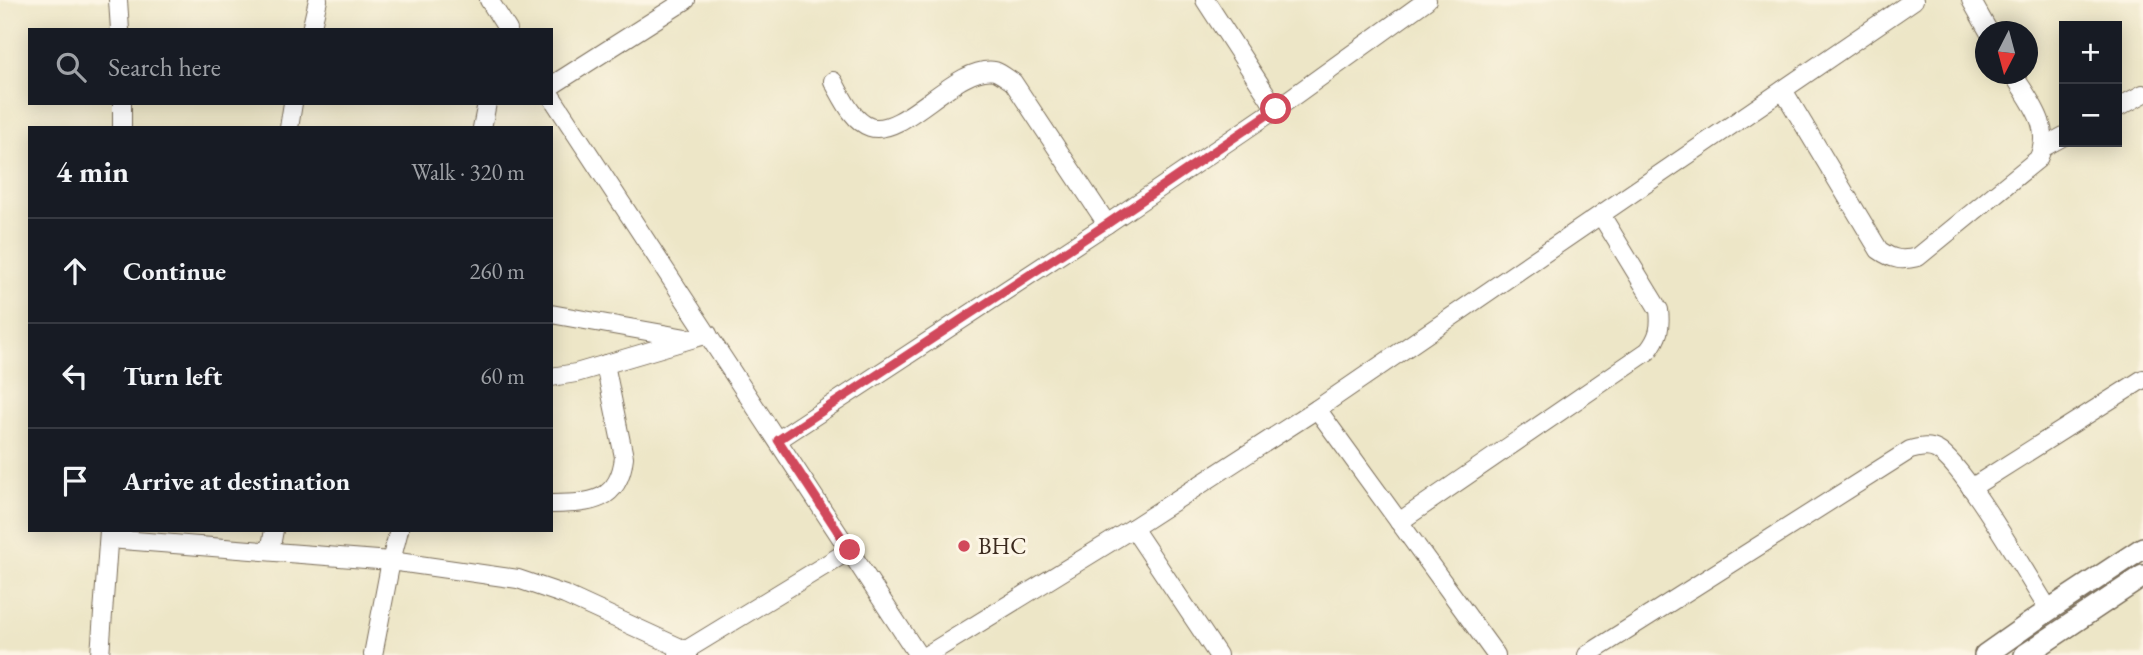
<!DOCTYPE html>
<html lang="en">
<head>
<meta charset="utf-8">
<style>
	body { margin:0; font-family:"EB Garamond",serif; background:#20242c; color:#f1f3f6 }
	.controls { position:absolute; right:21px; top:21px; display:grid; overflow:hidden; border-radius:0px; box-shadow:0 4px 18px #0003 }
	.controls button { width:63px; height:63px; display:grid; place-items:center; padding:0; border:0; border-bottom:2px solid #363941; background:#171b24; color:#f1f3f6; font:35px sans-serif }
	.compass { position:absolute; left:1975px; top:21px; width:63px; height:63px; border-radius:50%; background:#171b24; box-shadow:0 4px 18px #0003; rotate:186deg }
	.stop { position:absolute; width:21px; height:21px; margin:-16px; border:5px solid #d1495b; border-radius:50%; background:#fff }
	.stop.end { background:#d1495b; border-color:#fff; box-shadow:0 2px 7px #0008 }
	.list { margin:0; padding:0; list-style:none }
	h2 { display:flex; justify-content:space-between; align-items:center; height:91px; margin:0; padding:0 28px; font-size:30px }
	h2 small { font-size:23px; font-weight:400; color:#9ea1a6 }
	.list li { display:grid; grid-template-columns:46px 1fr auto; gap:21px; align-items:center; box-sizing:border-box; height:105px; padding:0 28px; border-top:2px solid #363941 }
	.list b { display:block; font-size:26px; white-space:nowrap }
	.list em { font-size:23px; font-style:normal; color:#9ea1a6 }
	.icon { flex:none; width:38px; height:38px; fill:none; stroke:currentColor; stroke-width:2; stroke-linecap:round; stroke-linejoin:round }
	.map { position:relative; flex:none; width:2143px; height:655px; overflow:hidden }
	.search { position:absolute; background:#171b24; box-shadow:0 4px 18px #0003; left:28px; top:28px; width:525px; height:77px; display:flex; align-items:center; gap:18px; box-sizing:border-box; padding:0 24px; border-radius:0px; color:#9ea1a6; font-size:26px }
	.panel { position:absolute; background:#171b24; box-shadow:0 4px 18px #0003; left:28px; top:126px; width:525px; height:406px; border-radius:0px }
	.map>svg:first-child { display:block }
</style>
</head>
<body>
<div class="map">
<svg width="2143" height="655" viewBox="0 0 2143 655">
	<rect width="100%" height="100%" fill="#fcf5e5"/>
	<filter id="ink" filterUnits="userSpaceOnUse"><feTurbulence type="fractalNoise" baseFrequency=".0143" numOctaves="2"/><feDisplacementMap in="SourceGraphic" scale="14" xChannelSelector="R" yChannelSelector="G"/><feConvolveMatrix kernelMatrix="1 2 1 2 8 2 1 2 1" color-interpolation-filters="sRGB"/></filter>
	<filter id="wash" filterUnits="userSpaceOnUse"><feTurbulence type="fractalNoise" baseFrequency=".00686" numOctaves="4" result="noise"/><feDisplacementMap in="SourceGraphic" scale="28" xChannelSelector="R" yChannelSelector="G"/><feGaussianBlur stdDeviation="1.57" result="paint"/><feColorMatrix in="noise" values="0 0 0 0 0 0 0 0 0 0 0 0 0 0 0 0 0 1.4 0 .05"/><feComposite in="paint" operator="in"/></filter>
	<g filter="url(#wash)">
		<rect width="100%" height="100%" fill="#ede6c7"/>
	</g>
	<g filter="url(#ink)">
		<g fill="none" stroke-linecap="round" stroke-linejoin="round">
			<defs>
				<g id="minor">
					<path d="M 118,0 L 120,30"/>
					<path d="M 489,0 L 508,30"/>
					<path d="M 1205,0 L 1276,109"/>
					<path d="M 1971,0 L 1989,32"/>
					<path d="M 311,30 L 318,0"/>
					<path d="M 833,81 C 842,96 852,121 870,127 C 904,138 956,64 995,71 C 1001,73 1008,79 1013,82 L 1107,224"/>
					<path d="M 551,86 L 686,0"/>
					<path d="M 1783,90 L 1879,250 C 1893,260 1902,261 1918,257 L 2038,159 C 2054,127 2029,101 2013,74"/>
					<path d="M 551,96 L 918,655"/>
					<path d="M 2117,108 L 2143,94"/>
					<path d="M 122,128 L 122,103"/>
					<path d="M 289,128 L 293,103"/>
					<path d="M 482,128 L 487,103"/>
					<path d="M 2044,147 L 2064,136"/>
					<path d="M 551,314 L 686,338"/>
					<path d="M 551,377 L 576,373 L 708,334"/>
					<path d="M 1317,409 L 1496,655"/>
					<path d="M 778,440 L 1107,224 L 1276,109 L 1427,0"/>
					<path d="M 1971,488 L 2143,379"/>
					<path d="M 551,504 C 590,503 619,503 624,457 L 605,364"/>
					<path d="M 1399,522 L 1648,351 C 1659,337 1661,327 1659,310 L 1601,215"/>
					<path d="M 1133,528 L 1218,655"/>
					<path d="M 109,539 L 391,561 L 518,579 L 565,595 L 685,650 L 688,655"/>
					<path d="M 270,551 L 274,530"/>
					<path d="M 100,655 L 109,530"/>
					<path d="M 373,655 L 391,561 L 399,530"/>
					<path d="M 678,655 L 850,550"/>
					<path d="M 927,655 L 1133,528 L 1317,409 L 1914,0"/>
					<path d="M 1587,655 L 1910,450 C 1919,448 1928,445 1937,450 C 1964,464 2028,578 2049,610"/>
				</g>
				<g id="major">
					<path d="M 1985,655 L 2049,610 L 2143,548"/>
					<path d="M 2025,655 L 2143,576"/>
				</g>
			</defs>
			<use href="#minor" stroke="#796c59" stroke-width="20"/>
			<use href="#major" stroke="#796c59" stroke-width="24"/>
			<use href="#minor" stroke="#fff" stroke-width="18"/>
			<use href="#major" stroke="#fff" stroke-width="21"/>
		</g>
	</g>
	<g fill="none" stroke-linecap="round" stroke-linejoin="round" filter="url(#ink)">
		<path stroke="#d1495b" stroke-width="9" d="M 850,550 L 778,440 L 1107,224 L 1276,109"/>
	</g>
	<circle fill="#d1495b" stroke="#fcf5e5" stroke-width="2.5" cx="964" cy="546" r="7"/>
	<g text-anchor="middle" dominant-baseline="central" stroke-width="6" stroke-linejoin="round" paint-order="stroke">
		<g font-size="23" fill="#3b2a1e" stroke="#fcf5e5" text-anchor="start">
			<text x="978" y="546">BHC</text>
		</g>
	</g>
</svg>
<div class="controls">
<button>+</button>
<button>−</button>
</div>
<svg class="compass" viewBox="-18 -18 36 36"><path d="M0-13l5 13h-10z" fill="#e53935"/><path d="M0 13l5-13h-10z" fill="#9ea1a6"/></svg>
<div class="stop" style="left:1276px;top:109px"></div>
<div class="stop end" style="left:850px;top:550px"></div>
<div class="search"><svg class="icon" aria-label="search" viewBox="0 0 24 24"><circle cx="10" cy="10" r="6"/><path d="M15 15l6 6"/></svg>Search here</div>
<section class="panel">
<h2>4 min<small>Walk · 320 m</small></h2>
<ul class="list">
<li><svg class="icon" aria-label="ahead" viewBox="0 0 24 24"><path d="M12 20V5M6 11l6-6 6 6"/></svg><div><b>Continue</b></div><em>260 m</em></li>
<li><svg class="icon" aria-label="left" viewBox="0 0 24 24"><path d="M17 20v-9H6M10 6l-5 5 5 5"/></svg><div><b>Turn left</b></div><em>60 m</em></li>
<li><svg class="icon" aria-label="arrive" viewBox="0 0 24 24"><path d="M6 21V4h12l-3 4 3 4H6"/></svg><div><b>Arrive at destination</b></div></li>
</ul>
</section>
</div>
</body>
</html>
